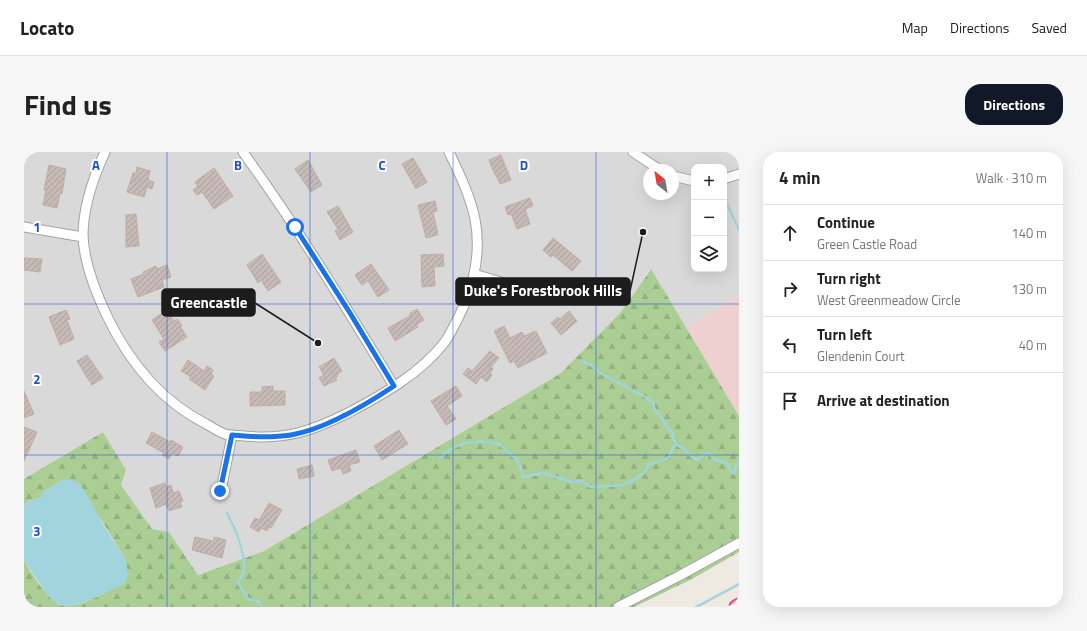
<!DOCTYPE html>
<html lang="en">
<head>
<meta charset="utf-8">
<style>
	body { margin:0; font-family:"Titillium Web",sans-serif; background:#f6f6f6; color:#222 }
	.controls { position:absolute; right:12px; top:12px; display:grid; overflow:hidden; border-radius:8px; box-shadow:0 4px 16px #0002 }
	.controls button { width:36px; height:36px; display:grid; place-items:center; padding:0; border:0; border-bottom:1px solid #e0e0e0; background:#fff; color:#222; font:20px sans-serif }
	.compass { position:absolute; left:619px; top:12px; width:36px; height:36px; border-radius:50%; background:#fff; box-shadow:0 4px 16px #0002; rotate:329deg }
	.stop { position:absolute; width:12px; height:12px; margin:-9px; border:3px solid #1a73e8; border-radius:50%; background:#fff }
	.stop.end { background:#1a73e8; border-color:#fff; box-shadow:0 1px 4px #0008 }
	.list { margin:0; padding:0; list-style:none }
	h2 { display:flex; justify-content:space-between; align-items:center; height:52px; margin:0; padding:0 16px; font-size:17px }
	h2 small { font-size:13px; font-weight:400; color:#767676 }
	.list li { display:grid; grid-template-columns:26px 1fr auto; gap:12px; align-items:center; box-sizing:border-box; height:56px; padding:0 16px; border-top:1px solid #e0e0e0 }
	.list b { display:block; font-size:15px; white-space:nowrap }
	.list p { margin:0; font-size:13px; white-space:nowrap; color:#767676 }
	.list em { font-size:13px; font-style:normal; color:#767676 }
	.icon { flex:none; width:22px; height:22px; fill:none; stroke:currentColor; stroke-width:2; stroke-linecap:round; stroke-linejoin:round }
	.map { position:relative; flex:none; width:715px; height:455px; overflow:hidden; border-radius:16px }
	header { display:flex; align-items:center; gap:24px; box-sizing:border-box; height:56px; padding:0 20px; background:#fff; border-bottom:1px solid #e0e0e0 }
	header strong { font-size:19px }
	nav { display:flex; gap:22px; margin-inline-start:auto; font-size:14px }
	.intro { display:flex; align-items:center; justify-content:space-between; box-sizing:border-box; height:96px; padding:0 24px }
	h1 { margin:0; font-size:28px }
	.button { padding:10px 18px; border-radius:16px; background:#111827; color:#fff; font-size:14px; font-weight:700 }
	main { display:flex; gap:24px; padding:0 24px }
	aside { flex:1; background:#fff; border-radius:16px; box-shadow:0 4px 16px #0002 }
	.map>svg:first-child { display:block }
</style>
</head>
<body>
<header>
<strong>Locato</strong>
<nav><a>Map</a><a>Directions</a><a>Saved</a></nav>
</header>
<div class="intro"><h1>Find us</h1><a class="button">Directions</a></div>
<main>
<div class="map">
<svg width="715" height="455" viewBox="0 0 715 455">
	<defs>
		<pattern id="forest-firs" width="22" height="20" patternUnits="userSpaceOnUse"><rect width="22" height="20" fill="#abce95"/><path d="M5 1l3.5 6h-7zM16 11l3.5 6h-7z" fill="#93b080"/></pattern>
		<pattern id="building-hatch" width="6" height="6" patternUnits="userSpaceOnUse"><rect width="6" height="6" fill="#c5bab5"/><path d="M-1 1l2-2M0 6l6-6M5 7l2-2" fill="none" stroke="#a99f9b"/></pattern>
	</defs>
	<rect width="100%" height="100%" fill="#eee9e1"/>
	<path fill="#dad9d9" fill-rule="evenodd" d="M 0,0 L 715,0 L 715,143 L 662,176 L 626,117 L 597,160 L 537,221 L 240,399 L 174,423 L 145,380 L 128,377 L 97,333 L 102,318 L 79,280 L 0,327 ZM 670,15 L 700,15 L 700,117 L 670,117 ZM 625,18 L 649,18 L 649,42 L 625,42 Z"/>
	<path fill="#efd0d1" d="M 715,143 L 715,264 L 662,176 Z"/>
	<path fill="url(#forest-firs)" d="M 627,117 L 715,264 L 715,400 L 668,427 L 610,455 L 0,455 L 0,408 C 7,420 25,452 40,454 C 49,455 61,450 70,446 C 80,442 88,436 98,433 L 102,408 L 76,366 L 39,328 L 18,341 L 19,346 L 18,347 L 16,346 C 10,347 5,348 0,352 L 0,327 L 79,280 L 102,318 L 97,333 L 128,377 L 145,380 L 174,423 L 240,399 L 537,221 L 597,160 Z"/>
	<path fill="#a1d4dc" d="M 47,327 L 57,333 L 82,377 L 102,408 L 104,424 L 100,432 L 68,447 L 48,454 L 40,454 L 30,450 L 21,440 L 0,408 L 0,352 C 5,348 10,347 16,346 L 18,347 L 19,346 L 17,344 L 18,341 L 39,328 Z"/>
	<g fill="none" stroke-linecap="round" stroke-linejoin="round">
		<g stroke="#a1d4dc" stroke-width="2.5">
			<path d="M 703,52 L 715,78"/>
			<path d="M 557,209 L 567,213 L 576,221 L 623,246 L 629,251 L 631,259 L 635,262 L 639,269 L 641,270 L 642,275 L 649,281 L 649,286 L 653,293 C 660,295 665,304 673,308 L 681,302 L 685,301 L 690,307 L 704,312 L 707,320 L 710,321 L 712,315 L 715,310"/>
			<path d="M 416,306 C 430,292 443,289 462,290 C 467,291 472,291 477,293 C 479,295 481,298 484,300 C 494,308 497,311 499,325 L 519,321 L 548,330 L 557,329 L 567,335 L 598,333 L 608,329 L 621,320 L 625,312 L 635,310 L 645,305 L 650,294 L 653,293"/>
			<path d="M 203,361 C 211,375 221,400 220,417 C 220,423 215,426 214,431 L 224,447 L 234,449 L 237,455"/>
			<path d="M 672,455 L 715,432"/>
		</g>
	</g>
	<g fill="url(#building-hatch)" stroke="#bfada4">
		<path d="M 477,3 L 487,28 L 476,32 L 472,23 L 471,23 L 465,8 Z"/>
		<path d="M 389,6 L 403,30 L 392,37 L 378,12 Z"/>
		<path d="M 284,8 L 298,33 L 287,40 L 271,17 Z"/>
		<path d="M 25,13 L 42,17 L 38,42 L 36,41 L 33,56 L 19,53 L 22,38 L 20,38 Z"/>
		<path d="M 113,15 L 126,19 L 124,28 L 130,30 L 128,37 L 123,35 L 120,45 L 103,40 L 109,21 L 112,21 Z"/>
		<path d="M 190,16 L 209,44 L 190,57 L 178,40 L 173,43 L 169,38 L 174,34 L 171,30 Z"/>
		<path d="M 506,46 L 509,54 L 501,57 L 506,72 L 493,77 L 487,62 L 484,63 L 481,55 Z"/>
		<path d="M 411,49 L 413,59 L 409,60 L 414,83 L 402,86 L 394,53 Z"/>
		<path d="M 314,54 L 329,80 L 316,88 L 311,79 L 314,77 L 303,60 Z"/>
		<path d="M 112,62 L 115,94 L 102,95 L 102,63 Z"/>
		<path d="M 529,86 L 557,109 L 548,119 L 529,103 L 527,105 L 519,98 Z"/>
		<path d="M 238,102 L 257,130 L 244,139 L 237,128 L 234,131 L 223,113 Z"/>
		<path d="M 419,102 L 420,114 L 410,115 L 411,134 L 398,135 L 397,103 Z"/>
		<path d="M 0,106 L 18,107 L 16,120 L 0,118 Z"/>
		<path d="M 347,112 L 365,138 L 354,145 L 344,129 L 338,133 L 331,123 Z"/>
		<path d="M 143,113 L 147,125 L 138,128 L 140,135 L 114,145 L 107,127 L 120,122 L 119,120 L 132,114 L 133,117 Z"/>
		<path d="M 393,157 L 400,168 L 392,173 L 394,175 L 371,189 L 364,176 L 386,164 L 385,162 Z"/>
		<path d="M 42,158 L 46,167 L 43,168 L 50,187 L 36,193 L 25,165 Z"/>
		<path d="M 142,158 L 150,169 L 153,167 L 158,173 L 156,174 L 163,185 L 141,199 L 135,190 L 140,187 L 128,168 Z"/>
		<path d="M 545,159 L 553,169 L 537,183 L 527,171 L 534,165 L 536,167 Z"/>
		<path d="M 480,174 L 486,186 L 498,180 L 500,184 L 512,179 L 523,201 L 494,216 L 490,209 L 486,211 L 470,179 Z"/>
		<path d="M 466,199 L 475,206 L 467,215 L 469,217 L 466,221 L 468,223 L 463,230 L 457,225 L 452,232 L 439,222 L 444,216 L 448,219 Z"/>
		<path d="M 63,203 L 79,226 L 68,233 L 53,209 Z"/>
		<path d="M 310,206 L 318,219 L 313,222 L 314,224 L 311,226 L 313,228 L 300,234 L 295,226 L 300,223 L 295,215 Z"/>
		<path d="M 164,208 L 180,219 L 183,214 L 189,218 L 187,221 L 190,224 L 181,238 L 165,227 L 167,225 L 157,219 Z"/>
		<path d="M 249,234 L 249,239 L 261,239 L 261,253 L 226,254 L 226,240 L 238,240 L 238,235 Z"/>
		<path d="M 432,234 L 438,244 L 423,254 L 432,267 L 422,273 L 407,249 Z"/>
		<path d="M 0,239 L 10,262 L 0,266 Z"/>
		<path d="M 0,275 L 13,280 L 0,309 Z"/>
		<path d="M 375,278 L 384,292 L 358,308 L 350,294 Z"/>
		<path d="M 128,280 L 146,290 L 147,288 L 159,295 L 154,304 L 148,301 L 145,307 L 138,303 L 140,301 L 122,291 Z"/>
		<path d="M 332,298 L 336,310 L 325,313 L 327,319 L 319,322 L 317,316 L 308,319 L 304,308 Z"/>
		<path d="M 288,313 L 290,324 L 275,327 L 273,317 Z"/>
		<path d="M 141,331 L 142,335 L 147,333 L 149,341 L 155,339 L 159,349 L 156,350 L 158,355 L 145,359 L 142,352 L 132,356 L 126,336 Z"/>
		<path d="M 245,351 L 258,358 L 247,376 L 245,375 L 243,379 L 237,376 L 235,380 L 226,375 L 231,366 L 235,368 Z"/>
		<path d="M 171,385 L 190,389 L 190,385 L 202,388 L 198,406 L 168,398 Z"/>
	</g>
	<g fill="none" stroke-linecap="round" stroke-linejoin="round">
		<defs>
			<g id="minor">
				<path d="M 81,0 C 69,26 59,55 59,84 C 60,110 72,141 83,164 C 105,210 138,250 184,273 C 189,276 195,280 201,282 C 207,284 215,283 221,284 C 262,288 288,279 324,261 C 358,243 396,222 420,191 C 424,186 427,180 430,174 C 448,141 458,104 451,67 C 446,43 435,21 425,0"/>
				<path d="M 219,0 C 273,75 322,155 370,234"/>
				<path d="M 609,0 L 636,18"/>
				<path d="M 649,24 L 670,29"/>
				<path d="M 700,27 L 715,22"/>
				<path d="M 0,75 L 59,85"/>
				<path d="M 450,122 L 504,138"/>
				<path d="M 197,339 L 208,283"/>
				<path d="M 594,455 L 655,424 L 715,391"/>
			</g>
			<path id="highway" d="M 712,455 L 715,453"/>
		</defs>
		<use href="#minor" stroke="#a3a3a3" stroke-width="11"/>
		<use href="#highway" stroke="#d92171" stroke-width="15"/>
		<use href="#minor" stroke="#fff" stroke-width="9"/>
		<use href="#highway" stroke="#e787a2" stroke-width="13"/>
	</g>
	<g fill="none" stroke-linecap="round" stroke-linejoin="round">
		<path stroke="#1a73e8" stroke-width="5" d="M 196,339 L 208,283 C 228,285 247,286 267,283 C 302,277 340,254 370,234 L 326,161 L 271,75"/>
	</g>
	<path fill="none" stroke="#1d4ed8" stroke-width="1" stroke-opacity="0.55" d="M 143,0 L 143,455M 286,0 L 286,455M 429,0 L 429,455M 572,0 L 572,455M 0,152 L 715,152M 0,303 L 715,303"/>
	<g font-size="13" text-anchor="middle" font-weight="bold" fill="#1d4ed8" stroke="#fff" stroke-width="4" stroke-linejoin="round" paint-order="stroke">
		<text x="72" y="18">A</text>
		<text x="214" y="18">B</text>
		<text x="358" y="18">C</text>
		<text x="500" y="18">D</text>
		<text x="13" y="80">1</text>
		<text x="13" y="232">2</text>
		<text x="13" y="384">3</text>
	</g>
	<path fill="none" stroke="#1c1c1c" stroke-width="1.5" d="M619 80L606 139M294 191L231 151"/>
	<g fill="#1c1c1c" stroke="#fff" stroke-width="1.5">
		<circle cx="619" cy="80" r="4"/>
		<circle cx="294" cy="191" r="4"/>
	</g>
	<g fill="#1c1c1c" stroke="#1c1c1c" stroke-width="1.5">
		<rect x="432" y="126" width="174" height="27" rx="4"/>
		<rect x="138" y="137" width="93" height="27" rx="4"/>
	</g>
	<g font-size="15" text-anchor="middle" font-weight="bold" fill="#fff">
		<text x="519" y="144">Duke's Forestbrook Hills</text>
		<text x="185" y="156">Greencastle</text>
	</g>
</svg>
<div class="controls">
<button>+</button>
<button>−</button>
<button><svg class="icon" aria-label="layers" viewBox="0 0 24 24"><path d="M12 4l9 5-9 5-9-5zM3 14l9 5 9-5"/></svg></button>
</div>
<svg class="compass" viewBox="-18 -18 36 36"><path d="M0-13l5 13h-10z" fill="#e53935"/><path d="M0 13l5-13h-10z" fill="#767676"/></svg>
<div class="stop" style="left:271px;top:75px"></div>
<div class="stop end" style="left:196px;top:339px"></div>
</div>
<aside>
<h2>4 min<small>Walk · 310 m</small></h2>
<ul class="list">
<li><svg class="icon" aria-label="ahead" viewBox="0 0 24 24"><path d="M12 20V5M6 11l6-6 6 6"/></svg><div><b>Continue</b><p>Green Castle Road</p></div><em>140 m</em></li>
<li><svg class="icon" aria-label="right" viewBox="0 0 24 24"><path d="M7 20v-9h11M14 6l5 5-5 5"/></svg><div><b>Turn right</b><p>West Greenmeadow Circle</p></div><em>130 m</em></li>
<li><svg class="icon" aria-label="left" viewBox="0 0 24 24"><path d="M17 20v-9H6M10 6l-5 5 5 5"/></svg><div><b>Turn left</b><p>Glendenin Court</p></div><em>40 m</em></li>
<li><svg class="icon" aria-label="arrive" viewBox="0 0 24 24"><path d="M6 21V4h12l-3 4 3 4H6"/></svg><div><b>Arrive at destination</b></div></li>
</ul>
</aside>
</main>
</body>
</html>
